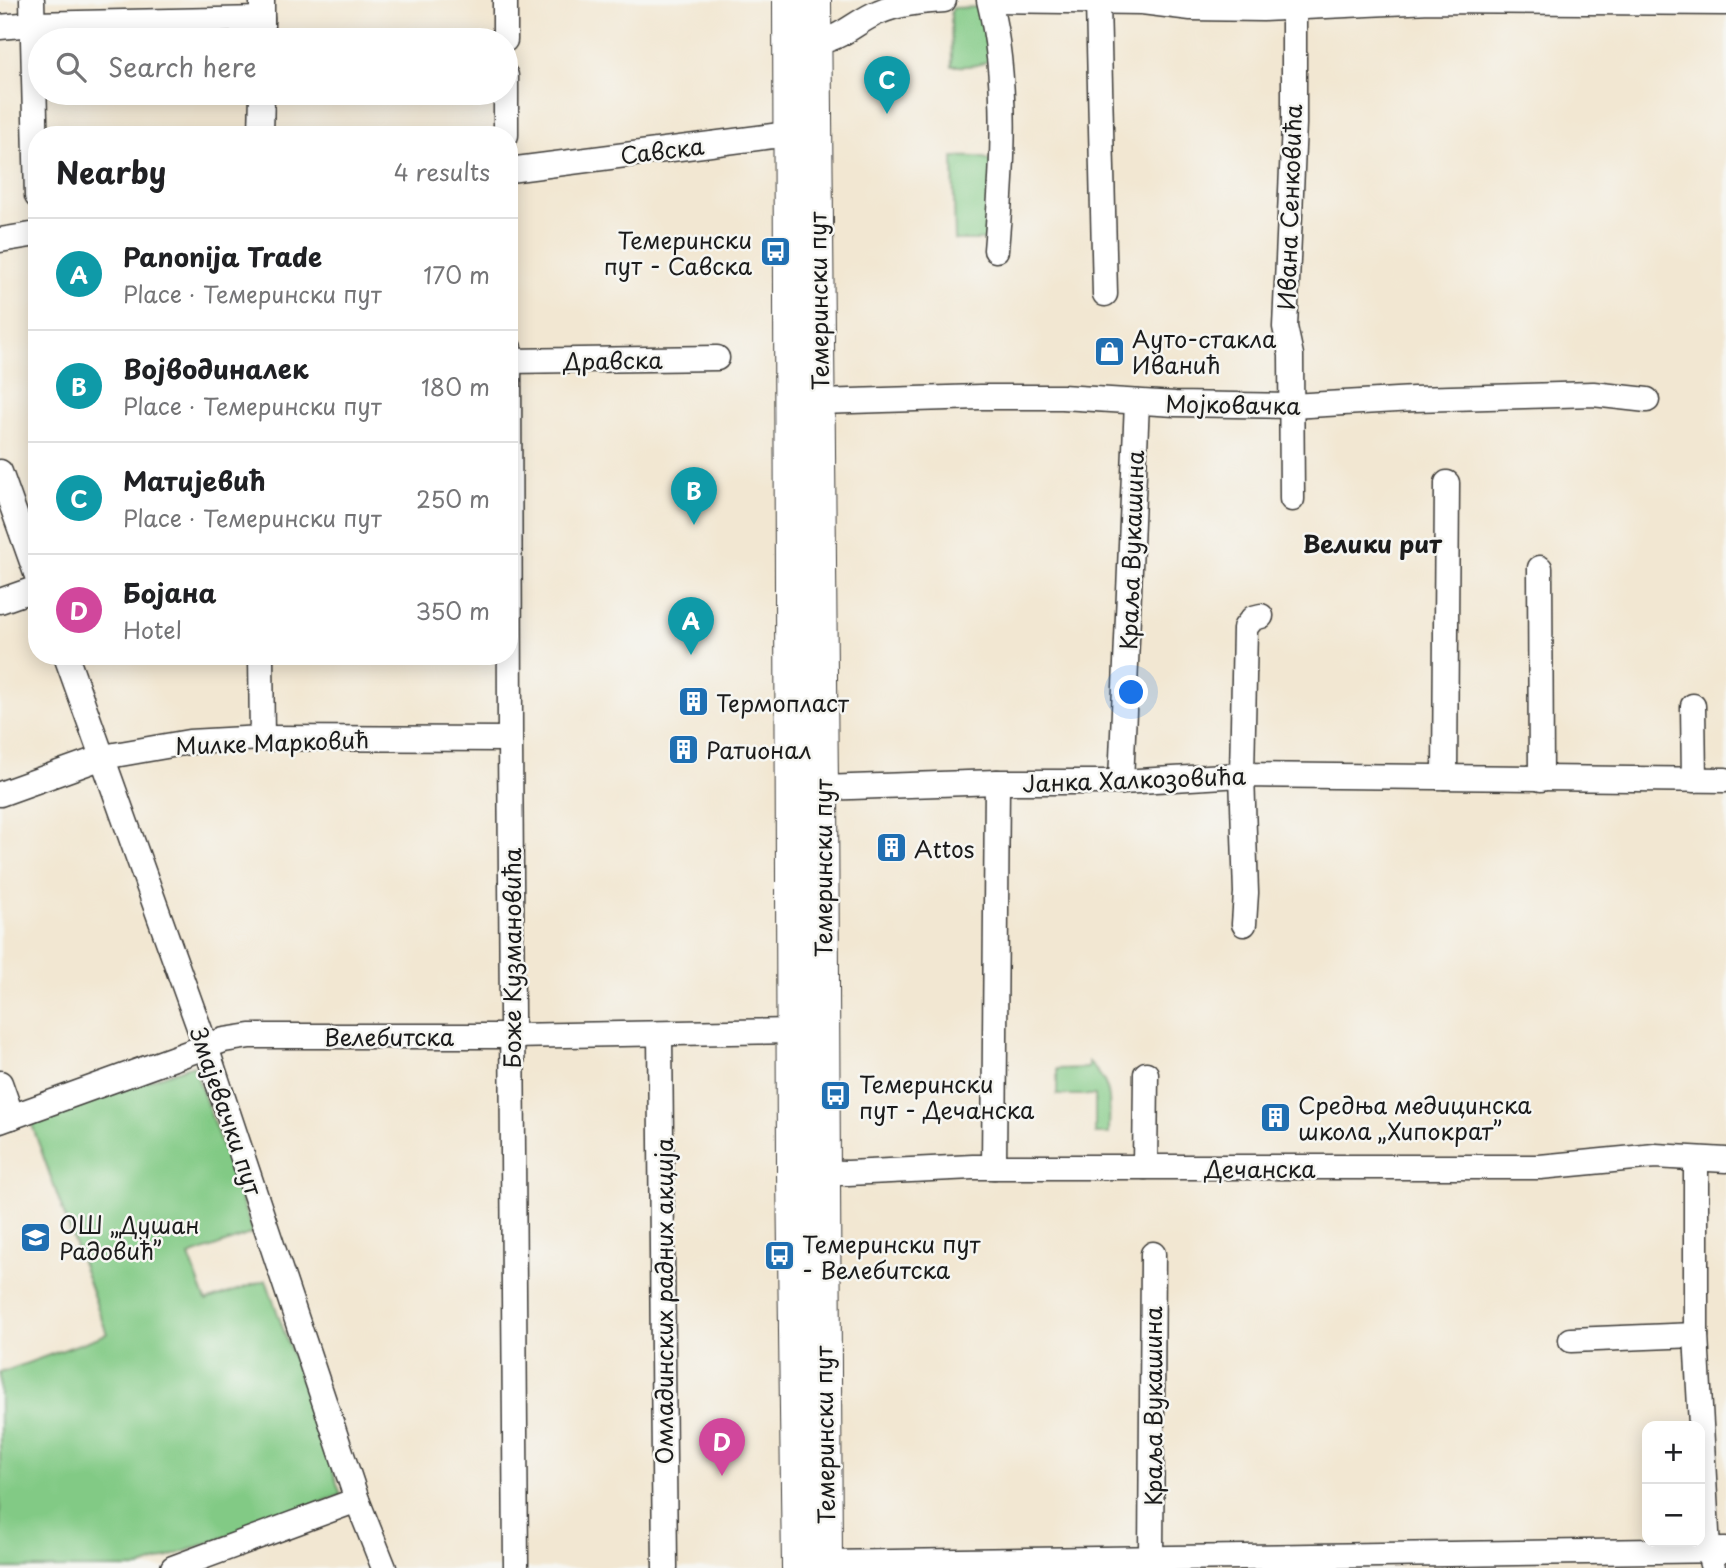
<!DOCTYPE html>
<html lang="en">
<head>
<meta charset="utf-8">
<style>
	body { margin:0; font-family:"Playpen Sans",sans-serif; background:#f6f6f6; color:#202124 }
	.controls { position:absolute; right:21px; bottom:21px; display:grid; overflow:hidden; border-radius:14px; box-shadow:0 4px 18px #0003 }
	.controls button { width:63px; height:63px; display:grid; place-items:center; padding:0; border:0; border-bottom:2px solid #e0e0e0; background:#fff; color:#202124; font:35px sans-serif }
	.you { position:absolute; left:1132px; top:693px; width:24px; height:24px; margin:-18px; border:5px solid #fff; border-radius:50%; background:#1a73e8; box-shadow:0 0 0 10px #1a73e833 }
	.badge { display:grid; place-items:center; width:46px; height:46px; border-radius:50%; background:#0b8043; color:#fff; font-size:23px; font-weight:700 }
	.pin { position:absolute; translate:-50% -58px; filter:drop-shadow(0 2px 4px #0008) }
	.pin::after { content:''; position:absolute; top:37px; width:24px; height:21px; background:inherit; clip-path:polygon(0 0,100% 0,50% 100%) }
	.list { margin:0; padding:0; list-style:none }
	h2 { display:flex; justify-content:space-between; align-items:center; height:91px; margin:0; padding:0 28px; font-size:30px }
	h2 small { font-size:23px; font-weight:400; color:#757577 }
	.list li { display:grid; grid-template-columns:46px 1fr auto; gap:21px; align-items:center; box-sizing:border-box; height:112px; padding:0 28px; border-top:2px solid #e0e0e0 }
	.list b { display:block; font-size:26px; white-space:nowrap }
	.list p { margin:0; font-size:23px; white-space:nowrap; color:#757577 }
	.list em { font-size:23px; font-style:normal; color:#757577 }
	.icon { flex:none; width:38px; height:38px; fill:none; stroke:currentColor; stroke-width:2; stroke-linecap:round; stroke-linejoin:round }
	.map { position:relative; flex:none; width:1726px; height:1568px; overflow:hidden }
	.search { position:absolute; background:#fff; box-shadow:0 4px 18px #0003; left:28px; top:28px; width:490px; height:77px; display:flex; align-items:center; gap:18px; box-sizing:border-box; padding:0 24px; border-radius:38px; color:#757577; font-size:26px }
	.panel { position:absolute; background:#fff; box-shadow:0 4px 18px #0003; left:28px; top:126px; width:490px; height:539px; border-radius:28px }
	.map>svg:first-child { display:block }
</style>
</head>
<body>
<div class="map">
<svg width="1726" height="1568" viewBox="0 0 1726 1568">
	<rect width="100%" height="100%" fill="#f6f6f2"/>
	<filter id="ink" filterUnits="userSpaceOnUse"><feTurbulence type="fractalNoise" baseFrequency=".0143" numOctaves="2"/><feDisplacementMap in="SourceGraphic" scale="14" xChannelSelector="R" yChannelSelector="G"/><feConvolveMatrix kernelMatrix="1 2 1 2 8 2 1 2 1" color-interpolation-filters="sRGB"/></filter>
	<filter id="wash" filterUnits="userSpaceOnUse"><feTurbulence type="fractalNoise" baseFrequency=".00686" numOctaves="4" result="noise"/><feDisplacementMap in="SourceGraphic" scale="28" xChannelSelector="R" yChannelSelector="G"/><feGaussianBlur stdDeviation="1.57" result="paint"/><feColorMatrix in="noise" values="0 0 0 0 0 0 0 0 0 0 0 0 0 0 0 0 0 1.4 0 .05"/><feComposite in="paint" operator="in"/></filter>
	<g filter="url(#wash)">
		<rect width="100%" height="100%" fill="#f2e7d2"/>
		<g fill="#82ca85" stroke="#4f7350" stroke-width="2">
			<path d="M 980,7 L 992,58 C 980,68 966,66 952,66 L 951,12 L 953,8 Z"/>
			<path d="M 953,157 C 968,157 984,154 995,164 L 989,240 L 955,240 Z"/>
			<path d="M 1088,1062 C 1115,1087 1109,1100 1109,1134 L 1095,1134 L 1095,1095 L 1057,1095 L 1057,1069 L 1088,1068 Z"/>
			<path d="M 193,1065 L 253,1233 L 189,1256 L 206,1301 L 266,1280 L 341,1495 L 139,1568 L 0,1568 L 0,1373 L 107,1334 L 31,1122 Z"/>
		</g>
	</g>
	<g filter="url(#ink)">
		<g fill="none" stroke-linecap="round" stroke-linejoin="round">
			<defs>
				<g id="minor">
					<path d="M 32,0 L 37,196"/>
					<path d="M 262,0 L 262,40"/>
					<path d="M 505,0 L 505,40"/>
					<path d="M 989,0 C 1009,81 1003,167 996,250"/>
					<path d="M 998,0 L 1142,2 L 1191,8 L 1263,9 L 1430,1 L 1726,3"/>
					<path d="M 1098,3 L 1105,294"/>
					<path d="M 0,27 L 32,24 L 262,19"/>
					<path d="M 815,42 C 841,40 856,21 879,12 C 900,3 922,2 944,0"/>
					<path d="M 506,76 L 506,135"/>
					<path d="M 261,135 L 262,93"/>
					<path d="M 509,170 L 788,134 L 807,134"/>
					<path d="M 0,240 L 37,234"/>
					<path d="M 509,348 L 510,739 L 516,1568"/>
					<path d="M 509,361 L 717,358"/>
					<path d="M 819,402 L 980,397 L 1062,397 L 1175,404 L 1291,406 L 1414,399 L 1593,394 L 1647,400"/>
					<path d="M 0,472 L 37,576"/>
					<path d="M 1292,499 L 1291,355 L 1285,327 L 1294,124 L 1294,7"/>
					<path d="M 1540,568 L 1541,779"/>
					<path d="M 0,601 L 37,588"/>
					<path d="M 66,656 L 206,1047 L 357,1500 L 384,1568"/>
					<path d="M 261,656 L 262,738"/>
					<path d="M 1693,706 L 1694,780"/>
					<path d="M 1445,777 L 1447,483"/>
					<path d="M 1121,782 L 1137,402"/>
					<path d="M 822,788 L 997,782 L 1121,782 L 1242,775 L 1726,780"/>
					<path d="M 0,794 L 103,757 L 189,742 L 262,738 L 510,739"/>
					<path d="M 1244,924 L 1246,893 L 1242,775 L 1245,628 L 1253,618 L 1261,616"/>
					<path d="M 660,1034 L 665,1568"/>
					<path d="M 0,1083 L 12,1117"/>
					<path d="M 0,1121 L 224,1040 L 250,1036 L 511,1036 L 792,1031"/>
					<path d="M 1696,1159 L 1696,1335 L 1708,1550 L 1713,1568"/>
					<path d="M 994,1167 L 997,782"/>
					<path d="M 1145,1167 L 1146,1074"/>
					<path d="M 808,1172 L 848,1173 L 973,1167 L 1540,1167 L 1655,1156 L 1726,1160"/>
					<path d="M 1571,1340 L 1696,1335"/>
					<path d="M 1151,1558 L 1153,1254"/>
					<path d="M 826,1563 L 1726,1550"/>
					<path d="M 173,1568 L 357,1500"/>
				</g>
				<g id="major">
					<path d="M 789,0 L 793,1172 L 798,1568"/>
					<path d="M 815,0 L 822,788 L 826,1568"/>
				</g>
			</defs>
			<use href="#minor" stroke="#3c3a37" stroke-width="27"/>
			<use href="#major" stroke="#3c3a37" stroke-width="34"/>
			<use href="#minor" stroke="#fff" stroke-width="24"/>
			<use href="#major" stroke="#fff" stroke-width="32"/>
		</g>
	</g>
	<defs>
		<symbol id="bus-square" viewBox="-11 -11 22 22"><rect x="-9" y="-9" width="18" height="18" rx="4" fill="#1f6fb2" stroke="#f6f6f2"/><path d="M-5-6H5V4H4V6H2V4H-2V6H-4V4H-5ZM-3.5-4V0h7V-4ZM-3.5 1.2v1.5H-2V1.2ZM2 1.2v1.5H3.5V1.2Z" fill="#fff"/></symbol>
		<symbol id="shop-square" viewBox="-11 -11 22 22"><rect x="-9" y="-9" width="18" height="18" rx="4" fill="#1f6fb2" stroke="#f6f6f2"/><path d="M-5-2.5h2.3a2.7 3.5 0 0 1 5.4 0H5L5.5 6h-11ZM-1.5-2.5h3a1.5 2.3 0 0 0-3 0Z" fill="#fff"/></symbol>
		<symbol id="building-square" viewBox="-11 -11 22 22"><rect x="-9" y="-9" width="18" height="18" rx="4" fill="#1f6fb2" stroke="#f6f6f2"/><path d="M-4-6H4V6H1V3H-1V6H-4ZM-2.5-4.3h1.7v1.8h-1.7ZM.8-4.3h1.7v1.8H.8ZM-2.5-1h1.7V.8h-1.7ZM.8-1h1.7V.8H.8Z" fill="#fff"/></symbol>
		<symbol id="school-square" viewBox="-11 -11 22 22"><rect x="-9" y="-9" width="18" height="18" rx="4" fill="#1f6fb2" stroke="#f6f6f2"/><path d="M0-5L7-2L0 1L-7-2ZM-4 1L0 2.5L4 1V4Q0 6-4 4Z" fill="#fff"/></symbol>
	</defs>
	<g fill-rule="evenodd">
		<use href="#bus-square" x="758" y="234" width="35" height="35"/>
		<use href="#shop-square" x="1092" y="334" width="35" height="35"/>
		<use href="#building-square" x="676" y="684" width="35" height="35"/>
		<use href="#building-square" x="666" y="732" width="35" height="35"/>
		<use href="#building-square" x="874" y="830" width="35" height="35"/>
		<use href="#bus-square" x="818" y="1078" width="35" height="35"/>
		<use href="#building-square" x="1258" y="1100" width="35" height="35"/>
		<use href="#school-square" x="18" y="1220" width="35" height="35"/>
		<use href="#bus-square" x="762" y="1238" width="35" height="35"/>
	</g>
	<g text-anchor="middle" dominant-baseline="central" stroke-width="5" stroke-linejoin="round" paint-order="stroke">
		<g font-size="23" fill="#1c1c1c" stroke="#f6f6f2">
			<text transform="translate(662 150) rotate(-7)">Савска</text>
			<text transform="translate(1289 207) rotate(-88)">Ивана Сенковића</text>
			<text transform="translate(818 301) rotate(-91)">Темерински пут</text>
			<text transform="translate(613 360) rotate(-1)">Дравска</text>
			<text transform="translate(1233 404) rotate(1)">Мојковачка</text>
			<text transform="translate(1131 550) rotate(-88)">Краља Вукашина</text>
			<text transform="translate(272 742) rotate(-2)">Милке Марковић</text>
			<text transform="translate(1134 779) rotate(-2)">Јанка Халкозовића</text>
			<text transform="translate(822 868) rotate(-90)">Темерински пут</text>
			<text transform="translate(511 958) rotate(-90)">Боже Кузмановића</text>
			<text x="389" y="1036">Велебитска</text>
			<text transform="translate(227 1111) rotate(71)">Змајевачки пут</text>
			<text x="1260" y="1168">Дечанска</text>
			<text transform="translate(663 1301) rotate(-90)">Омладинских радних акција</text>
			<text transform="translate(1152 1406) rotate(-90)">Краља Вукашина</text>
			<text transform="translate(824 1435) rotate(-91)">Темерински пут</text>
		</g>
		<g font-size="23" fill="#1c1c1c" stroke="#f6f6f2" text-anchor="start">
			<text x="752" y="239" text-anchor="end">Темерински<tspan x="752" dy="26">пут - Савска</tspan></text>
			<text x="1132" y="338">Ауто-стакла<tspan x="1132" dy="26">Иванић</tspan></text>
			<text x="716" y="702">Термопласт</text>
			<text x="706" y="749">Ратионал</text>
			<text x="914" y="848">Attos</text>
			<text x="859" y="1083">Темерински<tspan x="859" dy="26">пут - Дечанска</tspan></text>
			<text x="1298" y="1104">Средња медицинска<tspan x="1298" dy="26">школа „Хипократ”</tspan></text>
			<text x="59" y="1224">ОШ „Душан<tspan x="59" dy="26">Радовић”</tspan></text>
			<text x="802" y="1243">Темерински пут<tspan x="802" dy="26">- Велебитска</tspan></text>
		</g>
		<g font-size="24" font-weight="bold" fill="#1c1c1c" stroke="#f6f6f2">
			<text x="1372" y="543">Велики рит</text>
		</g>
	</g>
</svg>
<div class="controls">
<button>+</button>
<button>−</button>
</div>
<div class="you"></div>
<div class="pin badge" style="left:691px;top:655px;background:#0f9aa8">A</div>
<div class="pin badge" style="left:694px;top:525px;background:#0f9aa8">B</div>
<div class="pin badge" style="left:887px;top:114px;background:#0f9aa8">C</div>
<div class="pin badge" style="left:722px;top:1476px;background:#d1479c">D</div>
<div class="search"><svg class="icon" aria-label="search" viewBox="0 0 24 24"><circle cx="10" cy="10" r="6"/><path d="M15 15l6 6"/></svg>Search here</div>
<section class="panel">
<h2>Nearby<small>4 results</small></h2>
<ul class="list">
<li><span class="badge" style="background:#0f9aa8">A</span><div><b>Panonija Trade</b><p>Place · Темерински пут</p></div><em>170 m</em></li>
<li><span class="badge" style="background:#0f9aa8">B</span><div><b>Војводиналек</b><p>Place · Темерински пут</p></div><em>180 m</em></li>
<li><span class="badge" style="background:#0f9aa8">C</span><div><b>Матијевић</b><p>Place · Темерински пут</p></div><em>250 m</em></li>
<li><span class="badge" style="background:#d1479c">D</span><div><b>Бојана</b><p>Hotel</p></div><em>350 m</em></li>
</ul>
</section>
</div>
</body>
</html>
